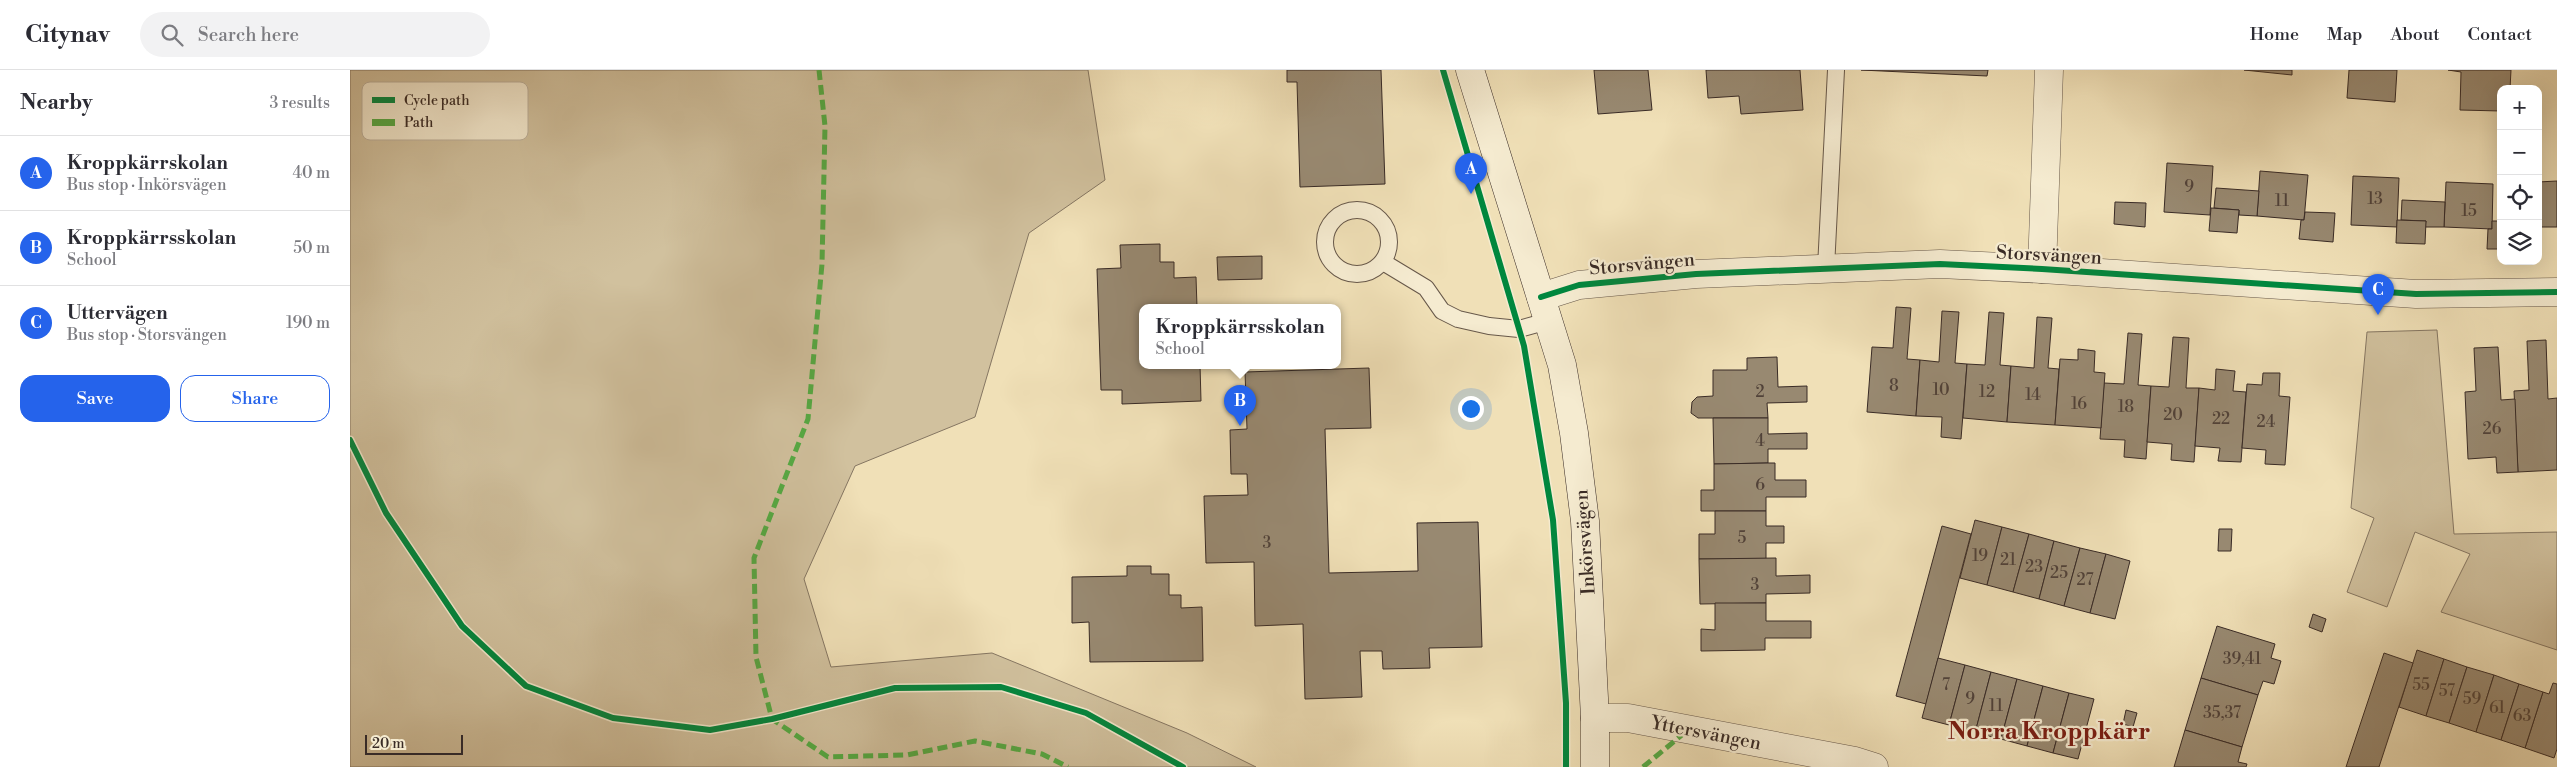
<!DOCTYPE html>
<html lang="en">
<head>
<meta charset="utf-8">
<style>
	body { margin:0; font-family:"Libre Bodoni",serif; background:#f2f2f3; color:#2b2b33 }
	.controls { position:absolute; right:15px; top:15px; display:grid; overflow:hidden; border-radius:10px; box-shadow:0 5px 20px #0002 }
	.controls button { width:45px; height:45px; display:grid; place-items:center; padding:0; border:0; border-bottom:1px solid #e1e1e2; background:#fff; color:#2b2b33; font:25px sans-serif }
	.scale { position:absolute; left:15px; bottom:12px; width:98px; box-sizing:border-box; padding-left:5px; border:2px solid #392b26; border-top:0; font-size:14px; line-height:18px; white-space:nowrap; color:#392b26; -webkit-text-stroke:4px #f5ebd0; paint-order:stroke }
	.you { position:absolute; left:1120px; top:338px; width:18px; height:18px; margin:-12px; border:4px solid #fff; border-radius:50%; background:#1a73e8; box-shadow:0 0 0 8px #1a73e833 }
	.badge { display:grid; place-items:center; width:32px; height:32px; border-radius:50%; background:#2563eb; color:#fff; font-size:16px; font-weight:700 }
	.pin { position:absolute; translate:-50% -41px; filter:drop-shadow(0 1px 2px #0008) }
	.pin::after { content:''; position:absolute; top:26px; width:18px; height:15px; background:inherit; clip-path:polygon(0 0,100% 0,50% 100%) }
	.popup { position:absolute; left:789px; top:234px; width:202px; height:65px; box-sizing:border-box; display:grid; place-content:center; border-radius:10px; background:#fff; filter:drop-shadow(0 1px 4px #0005); font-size:16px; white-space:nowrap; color:#7c7c81 }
	.popup b { font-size:19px; color:#2b2b33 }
	.popup::after { content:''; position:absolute; left:50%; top:100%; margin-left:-10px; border:10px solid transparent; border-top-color:#fff }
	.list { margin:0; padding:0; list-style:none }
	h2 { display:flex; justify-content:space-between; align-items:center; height:65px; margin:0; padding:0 20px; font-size:21px }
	h2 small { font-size:16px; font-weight:400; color:#7c7c81 }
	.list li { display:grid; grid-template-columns:32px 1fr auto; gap:15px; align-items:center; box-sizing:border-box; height:75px; padding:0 20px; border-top:1px solid #e1e1e2 }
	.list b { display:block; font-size:19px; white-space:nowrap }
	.list p { margin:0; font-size:16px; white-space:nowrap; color:#7c7c81 }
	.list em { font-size:16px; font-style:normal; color:#7c7c81 }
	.actions { display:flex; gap:10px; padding:15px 20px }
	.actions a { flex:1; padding:11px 0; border:1px solid #2563eb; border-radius:15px; text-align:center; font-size:18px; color:#2563eb }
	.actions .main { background:#2563eb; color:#fff }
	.icon { flex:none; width:28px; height:28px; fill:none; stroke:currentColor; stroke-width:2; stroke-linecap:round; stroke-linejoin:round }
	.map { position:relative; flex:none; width:2207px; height:697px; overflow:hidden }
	header { display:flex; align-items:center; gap:30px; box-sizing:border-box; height:70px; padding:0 25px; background:#fff; border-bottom:1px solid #e1e1e2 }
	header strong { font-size:24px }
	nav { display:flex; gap:28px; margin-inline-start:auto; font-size:18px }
	.search { width:350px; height:45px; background:#f2f2f3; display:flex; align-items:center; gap:12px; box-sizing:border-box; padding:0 18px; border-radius:28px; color:#7c7c81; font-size:19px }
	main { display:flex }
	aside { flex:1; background:#fff }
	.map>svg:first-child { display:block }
</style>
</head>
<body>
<header>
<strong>Citynav</strong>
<div class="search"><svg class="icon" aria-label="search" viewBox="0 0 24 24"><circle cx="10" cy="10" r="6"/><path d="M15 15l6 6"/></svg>Search here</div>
<nav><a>Home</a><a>Map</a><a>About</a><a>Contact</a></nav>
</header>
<main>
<aside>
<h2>Nearby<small>3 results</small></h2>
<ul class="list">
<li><span class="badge">A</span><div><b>Kroppkärrskolan</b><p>Bus stop · Inkörsvägen</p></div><em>40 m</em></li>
<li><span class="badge">B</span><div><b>Kroppkärrsskolan</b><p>School</p></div><em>50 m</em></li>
<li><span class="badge">C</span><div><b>Uttervägen</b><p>Bus stop · Storsvängen</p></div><em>190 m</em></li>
</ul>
<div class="actions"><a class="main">Save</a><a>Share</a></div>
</aside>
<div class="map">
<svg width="2207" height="697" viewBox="0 0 2207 697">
	<rect width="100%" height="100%" fill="#f0e0b7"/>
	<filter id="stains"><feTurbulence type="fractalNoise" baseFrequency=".004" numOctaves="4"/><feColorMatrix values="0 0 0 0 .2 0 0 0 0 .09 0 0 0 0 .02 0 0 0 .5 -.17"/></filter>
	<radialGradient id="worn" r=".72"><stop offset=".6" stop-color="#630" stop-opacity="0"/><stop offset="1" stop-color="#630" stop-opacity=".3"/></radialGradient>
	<g fill="#d1c19e" stroke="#857662">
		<path d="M 0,0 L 738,0 L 755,110 L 679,163 L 625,347 L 505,396 L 454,509 L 481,597 L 642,583 L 837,663 L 906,697 L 0,697 Z"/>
		<path d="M 2087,260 L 2104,464 L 2207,462 L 2207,580 L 2091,542 L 2120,484 L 2065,462 L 2037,537 L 1997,522 L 2024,448 L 2001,438 L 2017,262 Z"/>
	</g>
	<g fill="#988971" stroke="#392b26">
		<path d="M 937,0 L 1031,0 L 1035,114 L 950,117 L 947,12 L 937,12 Z"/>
		<path d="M 1244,0 L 1298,0 L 1302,40 L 1248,44 Z"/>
		<path d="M 1356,0 L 1450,0 L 1453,40 L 1391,44 L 1389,26 L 1358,28 Z"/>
		<path d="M 1511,0 L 1638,0 L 1637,6 Z"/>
		<path d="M 1894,0 L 1942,0 L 1942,5 Z"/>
		<path d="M 1999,0 L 2047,0 L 2045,32 L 1997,28 Z"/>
		<path d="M 2098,0 L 2161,0 L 2160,19 L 2151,19 L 2151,41 L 2110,40 L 2111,2 Z"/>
		<path d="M 1817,93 L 1863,96 L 1860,145 L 1814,142 Z"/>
		<path d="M 1910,101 L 1958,105 L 1954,150 L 1907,146 Z"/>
		<path d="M 2003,106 L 2049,108 L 2047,157 L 2001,155 Z"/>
		<path d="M 2207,111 L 2207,157 L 2188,157 L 2188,112 Z"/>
		<path d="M 2096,112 L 2143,114 L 2142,159 L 2094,157 Z"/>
		<path d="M 1866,118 L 1909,121 L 1907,146 L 1889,145 L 1889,140 L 1864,138 Z"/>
		<path d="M 2052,130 L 2095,132 L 2094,157 L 2075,157 L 2076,151 L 2051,150 Z"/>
		<path d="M 1765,132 L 1796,133 L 1795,157 L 1764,154 Z"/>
		<path d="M 1861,138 L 1889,140 L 1887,163 L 1859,161 Z"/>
		<path d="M 1955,142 L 1985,143 L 1983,172 L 1949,169 L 1951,150 L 1954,150 Z"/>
		<path d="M 2047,150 L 2076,151 L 2075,174 L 2046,173 Z"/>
		<path d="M 2142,151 L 2151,151 L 2151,179 L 2137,179 L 2138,159 L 2142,159 Z"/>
		<path d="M 810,174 L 810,192 L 824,192 L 824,208 L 846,207 L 847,237 L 792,237 L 792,295 L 850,295 L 851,331 L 772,334 L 772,320 L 751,320 L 747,199 L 771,198 L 770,175 Z"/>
		<path d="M 912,186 L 912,209 L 868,210 L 867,187 Z"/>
		<path d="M 1546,237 L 1561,238 L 1557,289 L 1570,290 L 1566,346 L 1517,342 L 1522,277 L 1543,278 Z"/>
		<path d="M 1592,241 L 1609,242 L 1605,293 L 1617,294 L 1611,369 L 1591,367 L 1592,347 L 1566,346 L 1570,290 L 1589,292 Z"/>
		<path d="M 1639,242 L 1654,243 L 1650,295 L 1661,296 L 1657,352 L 1613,348 L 1617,294 L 1635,295 Z"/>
		<path d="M 1687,247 L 1702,248 L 1698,298 L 1709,299 L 1705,355 L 1657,352 L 1661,296 L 1684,298 Z"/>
		<path d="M 1778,263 L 1792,264 L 1788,315 L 1801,316 L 1796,389 L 1774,387 L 1775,370 L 1750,369 L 1754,313 L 1774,314 Z"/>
		<path d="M 1823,267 L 1839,268 L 1836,318 L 1849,318 L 1844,392 L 1821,390 L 1822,374 L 1797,372 L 1801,316 L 1819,317 Z"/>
		<path d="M 2196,270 L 2198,329 L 2207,328 L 2207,400 L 2168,402 L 2164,321 L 2179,320 L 2177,271 Z"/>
		<path d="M 2148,277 L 2151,330 L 2165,329 L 2168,402 L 2147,403 L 2146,387 L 2118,389 L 2115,322 L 2126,321 L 2124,278 Z"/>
		<path d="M 1728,279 L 1745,281 L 1744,302 L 1755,303 L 1751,358 L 1705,355 L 1710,289 L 1728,290 Z"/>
		<path d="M 1427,287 L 1428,317 L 1457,316 L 1457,332 L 1417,333 L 1418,348 L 1348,348 L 1341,343 L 1342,332 L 1347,327 L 1363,326 L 1363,300 L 1397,300 L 1397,288 Z"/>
		<path d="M 1019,298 L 1021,358 L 975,359 L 979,503 L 1068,501 L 1067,453 L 1128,452 L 1132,577 L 1079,578 L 1080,598 L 1033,599 L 1032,581 L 1010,581 L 1012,627 L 955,629 L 953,554 L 905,556 L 904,492 L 856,493 L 854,426 L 898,425 L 897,404 L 881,404 L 880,360 L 897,359 L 895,302 Z"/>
		<path d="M 1866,299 L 1885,301 L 1883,321 L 1896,322 L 1891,392 L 1868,391 L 1870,378 L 1845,376 L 1849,318 L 1865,320 Z"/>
		<path d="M 1913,303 L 1930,303 L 1929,326 L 1940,327 L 1935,395 L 1915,394 L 1916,380 L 1892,378 L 1897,314 L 1912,315 Z"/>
		<path d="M 1363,348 L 1418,348 L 1418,364 L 1457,363 L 1457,379 L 1418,379 L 1418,393 L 1364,394 Z"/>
		<path d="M 1418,393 L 1425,393 L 1425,410 L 1456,410 L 1456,427 L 1416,427 L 1416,441 L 1351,441 L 1351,420 L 1364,420 L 1364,394 Z"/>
		<path d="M 1365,441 L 1416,441 L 1416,456 L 1434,456 L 1434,473 L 1416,473 L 1416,489 L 1349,489 L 1349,464 L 1365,464 Z"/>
		<path d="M 1625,450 L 1652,457 L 1637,515 L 1610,508 Z"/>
		<path d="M 1592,456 L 1621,464 L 1576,634 L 1546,626 Z"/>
		<path d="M 1652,457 L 1679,464 L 1663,522 L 1637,515 Z"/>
		<path d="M 1869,459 L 1882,459 L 1881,481 L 1868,481 Z"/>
		<path d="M 1679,464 L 1704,471 L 1689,529 L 1663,522 Z"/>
		<path d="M 1704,471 L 1730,478 L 1714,536 L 1689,529 Z"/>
		<path d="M 1730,478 L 1756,484 L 1740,543 L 1714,536 Z"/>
		<path d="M 1756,484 L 1780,491 L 1765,549 L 1740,543 Z"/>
		<path d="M 1426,488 L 1426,506 L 1460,505 L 1460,523 L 1416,524 L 1416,533 L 1350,534 L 1349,489 Z"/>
		<path d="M 777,496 L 801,496 L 801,504 L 819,504 L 819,525 L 831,525 L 831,538 L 852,537 L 853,591 L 740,592 L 739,552 L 722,553 L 722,507 L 777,506 Z"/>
		<path d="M 1365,533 L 1416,533 L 1416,551 L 1461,551 L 1461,568 L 1415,568 L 1415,580 L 1351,581 L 1351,559 L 1365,560 Z"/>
		<path d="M 1963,544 L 1976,549 L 1972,562 L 1959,557 Z"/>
		<path d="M 1867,556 L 1925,574 L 1921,588 L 1931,591 L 1924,614 L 1913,611 L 1908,625 L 1851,608 Z"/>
		<path d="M 2067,580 L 2094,589 L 2076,646 L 2049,637 Z"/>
		<path d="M 2034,583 L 2063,593 L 2029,697 L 1996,697 Z"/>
		<path d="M 1588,588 L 1615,595 L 1599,655 L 1572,648 Z"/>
		<path d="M 2094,589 L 2117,597 L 2099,653 L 2076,646 Z"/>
		<path d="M 1615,595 L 1641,602 L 1625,663 L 1599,655 Z"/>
		<path d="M 2117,597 L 2144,605 L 2126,662 L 2099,653 Z"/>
		<path d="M 1641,602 L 1667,609 L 1651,669 L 1625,663 Z"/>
		<path d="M 2144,605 L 2169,614 L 2151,670 L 2126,662 Z"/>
		<path d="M 1851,608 L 1908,625 L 1892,677 L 1835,660 Z"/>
		<path d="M 1667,609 L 1693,616 L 1677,676 L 1651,669 Z"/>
		<path d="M 2203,613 L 2207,614 L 2207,679 L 2204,688 L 2175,678 L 2193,622 L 2199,624 Z"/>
		<path d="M 2169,614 L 2193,622 L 2175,678 L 2151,670 Z"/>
		<path d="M 1693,616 L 1719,623 L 1703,683 L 1677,676 Z"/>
		<path d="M 1719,623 L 1744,629 L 1728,689 L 1703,683 Z"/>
		<path d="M 1776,640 L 1787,643 L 1783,657 L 1773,654 Z"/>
		<path d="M 1835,660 L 1892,677 L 1888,692 L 1897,694 L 1896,697 L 1824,697 Z"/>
	</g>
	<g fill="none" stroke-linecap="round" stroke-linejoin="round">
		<defs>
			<g id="lane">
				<circle cx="1007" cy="172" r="32"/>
				<path d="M 1033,192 L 1076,218 L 1092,241 L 1108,249 L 1139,256 L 1169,259 L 1198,251"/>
				<path d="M 1476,198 L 1486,0"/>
			</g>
			<g id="street">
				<path d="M 1692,199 L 1699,0"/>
				<path d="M 1191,227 L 1229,215 L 1346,204 L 1590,194 L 1692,199 L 2066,224 L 2207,222"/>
				<path d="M 1245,648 L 1278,648 L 1505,691 L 1524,697"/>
			</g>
			<path id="secondary" d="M 1120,0 L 1212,295 L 1224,363 L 1235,451 L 1245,648 L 1245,697"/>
		</defs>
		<use href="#lane" stroke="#67584a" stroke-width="18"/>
		<use href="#street" stroke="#67584a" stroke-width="29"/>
		<use href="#secondary" stroke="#392b26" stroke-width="29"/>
		<use href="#lane" stroke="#f5ebd0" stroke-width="16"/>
		<use href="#street" stroke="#f5ebd0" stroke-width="28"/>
		<use href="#secondary" stroke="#f5ebd0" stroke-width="28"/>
		<g stroke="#55ab44" stroke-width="5" stroke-dasharray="10 5" stroke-linecap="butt">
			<path d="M 469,0 L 475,56 L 472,194 L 458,349 L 404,488 L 406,587 L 422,649 L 478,687 L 557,685 L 625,671 L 692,684 L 718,697"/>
			<path d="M 1293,697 L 1338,660"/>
		</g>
		<defs>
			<g id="cycleway">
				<path d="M 1093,0 L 1174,276 L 1203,450 L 1216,633 L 1216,697"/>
				<path d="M 1191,227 L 1229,215 L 1346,204 L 1590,194 L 1692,199 L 2066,224 L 2207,222"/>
				<path d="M 0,370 L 36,443 L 112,556 L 176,616 L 263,648 L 360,660 L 422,649 L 545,618 L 651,617 L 736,643 L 833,697"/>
			</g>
		</defs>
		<use href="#cycleway" stroke="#f5ebd0" stroke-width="9"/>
		<use href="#cycleway" stroke="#00873e" stroke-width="6"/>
	</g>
	<g text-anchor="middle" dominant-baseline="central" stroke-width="4.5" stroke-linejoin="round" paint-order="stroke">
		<g font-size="16" fill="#514239">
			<text x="1839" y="117">9</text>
			<text x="2025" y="129">13</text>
			<text x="1932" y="131">11</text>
			<text x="2119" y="141">15</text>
			<text x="1544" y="316">8</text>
			<text x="1591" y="320">10</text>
			<text x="1410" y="322">2</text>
			<text x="1637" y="322">12</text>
			<text x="1683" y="325">14</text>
			<text x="1729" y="334">16</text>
			<text x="1776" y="337">18</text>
			<text x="1823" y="345">20</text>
			<text x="1871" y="349">22</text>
			<text x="1916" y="352">24</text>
			<text x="2142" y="359">26</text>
			<text x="1410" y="371">4</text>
			<text x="1410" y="415">6</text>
			<text x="1392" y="468">5</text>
			<text x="917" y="473">3</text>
			<text x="1630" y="486">19</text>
			<text x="1658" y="490">21</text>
			<text x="1684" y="497">23</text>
			<text x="1709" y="503">25</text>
			<text x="1735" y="510">27</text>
			<text x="1405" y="515">3</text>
			<text x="1892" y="589">39,41</text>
			<text x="1596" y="615">7</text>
			<text x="2071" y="615">55</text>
			<text x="2097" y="621">57</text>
			<text x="1620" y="629">9</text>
			<text x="2122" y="629">59</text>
			<text x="1646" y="636">11</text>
			<text x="2147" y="638">61</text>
			<text x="1872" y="643">35,37</text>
			<text x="2172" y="646">63</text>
		</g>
		<g font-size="19" fill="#392b26" stroke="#f5ebd0">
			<text transform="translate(1699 185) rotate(3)">Storsvängen</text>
			<text transform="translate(1292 194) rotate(-5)">Storsvängen</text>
			<text transform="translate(1235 472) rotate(-94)">Inkörsvägen</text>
			<text transform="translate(1356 663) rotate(11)">Yttersvängen</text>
		</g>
		<g font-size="24" font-weight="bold" fill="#7a1f14" stroke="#f5ebd0">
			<text x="1699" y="662">Norra Kroppkärr</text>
		</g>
	</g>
	<rect x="12" y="12" width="166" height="58" rx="8" fill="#f5ebd0" stroke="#bdb19d" stroke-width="1"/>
	<rect x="22" y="27" width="23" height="6" fill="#00873e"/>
	<rect x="22" y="49" width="23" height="7" fill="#55ab44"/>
	<g font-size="14" fill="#392b26">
		<text x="54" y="35">Cycle path</text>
		<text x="54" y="57">Path</text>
	</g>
	<rect width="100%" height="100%" filter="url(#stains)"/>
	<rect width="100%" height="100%" fill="url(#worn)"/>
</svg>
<div class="controls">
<button>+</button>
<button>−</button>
<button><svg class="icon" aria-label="locate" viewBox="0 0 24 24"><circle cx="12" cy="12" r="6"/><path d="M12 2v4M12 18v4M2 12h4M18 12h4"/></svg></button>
<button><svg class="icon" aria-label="layers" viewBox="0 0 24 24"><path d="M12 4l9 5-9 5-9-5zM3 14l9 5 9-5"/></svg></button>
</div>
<div class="scale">20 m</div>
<div class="you"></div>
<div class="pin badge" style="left:1121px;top:124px">A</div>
<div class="pin badge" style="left:890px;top:356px">B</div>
<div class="popup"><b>Kroppkärrsskolan</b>School</div>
<div class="pin badge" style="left:2028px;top:245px">C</div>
</div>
</main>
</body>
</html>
